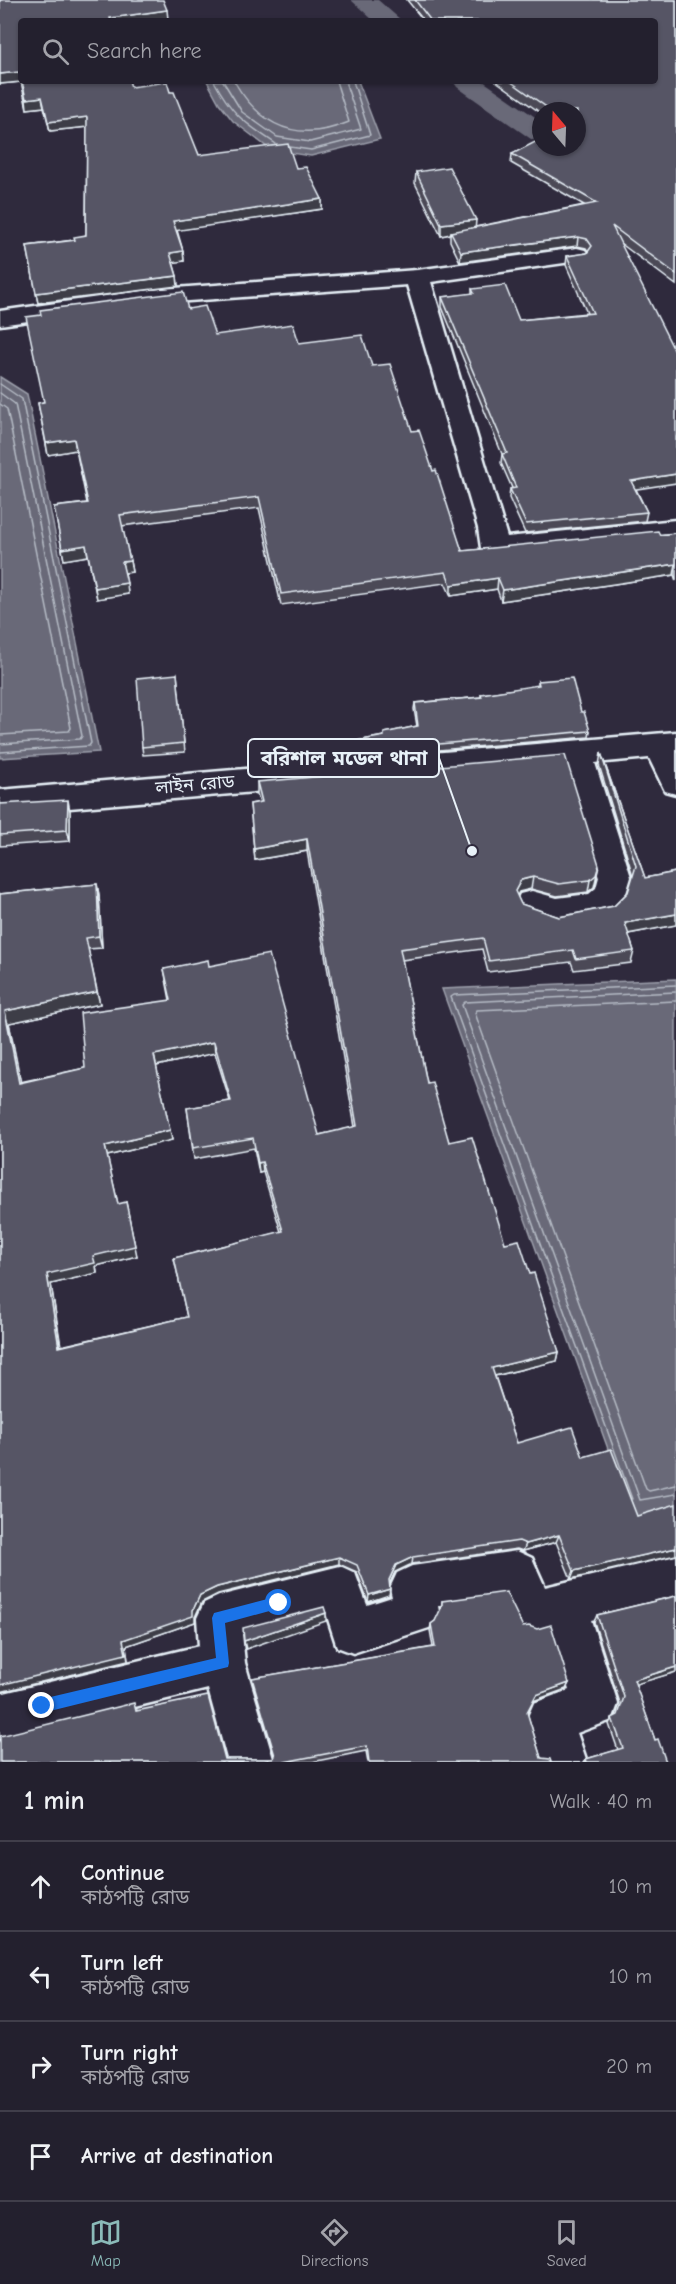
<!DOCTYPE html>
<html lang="en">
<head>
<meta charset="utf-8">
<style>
	body { margin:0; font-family:"Comic Neue","Noto Sans Bengali",sans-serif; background:#2b2836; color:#f1f3f6 }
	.compass { position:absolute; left:532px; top:102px; width:54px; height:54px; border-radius:50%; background:#23202e; box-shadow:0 2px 4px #0004; rotate:341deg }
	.stop { position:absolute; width:18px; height:18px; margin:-14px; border:4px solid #1a73e8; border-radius:50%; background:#fff }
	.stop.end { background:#1a73e8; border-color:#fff; box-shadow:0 2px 6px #0008 }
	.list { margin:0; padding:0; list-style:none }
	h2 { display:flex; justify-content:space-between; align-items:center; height:78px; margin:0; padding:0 24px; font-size:26px }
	h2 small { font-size:20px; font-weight:400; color:#a3a3aa }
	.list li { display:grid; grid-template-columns:39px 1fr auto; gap:18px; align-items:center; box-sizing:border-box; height:90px; padding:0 24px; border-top:2px solid #403e4a }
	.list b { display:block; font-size:22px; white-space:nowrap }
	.list p { margin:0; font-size:20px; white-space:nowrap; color:#a3a3aa }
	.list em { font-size:20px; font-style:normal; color:#a3a3aa }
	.icon { flex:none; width:33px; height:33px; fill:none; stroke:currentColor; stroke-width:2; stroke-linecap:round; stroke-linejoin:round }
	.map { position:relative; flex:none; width:676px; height:1762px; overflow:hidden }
	.search { position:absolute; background:#23202e; box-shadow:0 2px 4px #0004; left:18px; right:18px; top:18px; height:66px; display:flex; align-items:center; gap:15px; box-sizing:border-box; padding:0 21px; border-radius:6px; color:#a3a3aa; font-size:22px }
	.sheet { height:438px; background:#23202e }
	nav { display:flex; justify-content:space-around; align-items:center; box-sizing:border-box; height:84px; border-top:2px solid #403e4a; background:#23202e; font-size:16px; color:#a3a3aa }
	nav a { display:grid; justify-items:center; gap:3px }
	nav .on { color:#8bbbb9 }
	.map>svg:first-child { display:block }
</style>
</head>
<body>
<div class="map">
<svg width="676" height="1762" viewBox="0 0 676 1762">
	<rect width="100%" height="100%" fill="#2f2a3d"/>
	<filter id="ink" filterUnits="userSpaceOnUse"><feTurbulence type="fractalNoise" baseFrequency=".0167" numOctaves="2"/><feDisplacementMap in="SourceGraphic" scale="12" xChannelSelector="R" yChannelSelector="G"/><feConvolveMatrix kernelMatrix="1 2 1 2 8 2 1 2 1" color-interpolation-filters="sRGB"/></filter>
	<g filter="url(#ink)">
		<g fill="#696978" stroke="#9c9fab" stroke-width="1.5">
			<path d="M 207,81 L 358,81 L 380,139 L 311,156 L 271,150 L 233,121 L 219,103 Z"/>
			<path d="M 0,377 L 27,394 L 99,752 L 0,758 Z"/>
			<path d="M 676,979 L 676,1507 L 633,1518 L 442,989 Z"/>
		</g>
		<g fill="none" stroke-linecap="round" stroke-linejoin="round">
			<g stroke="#b5bbc5" stroke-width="1.5">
				<path d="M 214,81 C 233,116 244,122 276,144"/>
				<path d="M 223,81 L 242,112 L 277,137 L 310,142 L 361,129 L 345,81"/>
				<path d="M 234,81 C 261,128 299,143 349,122 L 336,81"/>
				<path d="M 290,147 L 311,150 L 370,135 L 353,81"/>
				<path d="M 0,384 L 22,399 L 91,743 L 89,746 L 0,752"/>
				<path d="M 0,393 L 15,404 L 82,736 L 80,739 L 0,744"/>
				<path d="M 0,404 L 7,409 L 71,728 L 69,731 L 0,735"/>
				<path d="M 676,992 L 465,1002 L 462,1005 L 640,1500 L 676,1494"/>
				<path d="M 676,1001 L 477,1010 L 475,1013 L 646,1489 L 649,1491 L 676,1485"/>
				<path d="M 632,1499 L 451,997 L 454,995 L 676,985"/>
			</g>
			<g fill="#696978" fill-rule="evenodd">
				<path d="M 351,0 L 378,0 L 402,21 L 374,21 Z"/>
				<path d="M 453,81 L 483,81 L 541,121 L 541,141 L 531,139 L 457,87 Z"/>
			</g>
			<defs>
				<g id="minor">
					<path d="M 577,248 L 585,250 L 589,255 L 585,260 L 431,282 L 507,537 L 676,520 L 676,538 L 495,558 L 485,555 L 481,548 L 478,528 L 407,285 L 148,304 L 0,325 L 0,311 L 148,290 L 417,270 Z"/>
					<path d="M 676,732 L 676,794 L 665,791 L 649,758 L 595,763 L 631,877 L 623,903 L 610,916 L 598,919 L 557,926 L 520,914 L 515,904 L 520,894 L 532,891 L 557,898 L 589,894 L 596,888 L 599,877 L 565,765 L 0,814 L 0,790 Z"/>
					<path d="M 517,1551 L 532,1558 L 545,1587 L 676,1556 L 676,1600 L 591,1620 L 618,1704 L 612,1720 L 577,1733 L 587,1762 L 541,1762 L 527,1719 L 534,1703 L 569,1690 L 550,1629 L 534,1633 L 519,1626 L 505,1596 L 438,1606 L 439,1612 L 432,1627 L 353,1653 L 337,1647 L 326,1613 L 242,1634 L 245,1663 L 274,1762 L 228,1762 L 208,1689 L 0,1740 L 0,1694 L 199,1646 L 197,1618 L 204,1603 L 219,1596 L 340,1566 L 355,1573 L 367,1605 L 392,1597 L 390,1588 L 397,1573 L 412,1566 Z"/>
				</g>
			</defs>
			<use href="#minor" stroke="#e8f1f8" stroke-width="5"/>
			<use href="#minor" fill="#2f2a3d" fill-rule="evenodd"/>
		</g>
		<g fill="#4b4957" stroke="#e8f1f8" stroke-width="1.5" fill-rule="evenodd">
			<path d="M 0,0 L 168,19 L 21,21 L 21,81 L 129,81 L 131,87 L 170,92 L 199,155 L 296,168 L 322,199 L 322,209 L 177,230 L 183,251 L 184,261 L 173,262 L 177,276 L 178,286 L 38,303 L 27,246 L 74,240 L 86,235 L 87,127 L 50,131 L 44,107 L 27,109 L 21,82 L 0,84 Z"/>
			<path d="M 407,0 L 676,0 L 676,285 L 620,243 L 636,489 L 647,512 L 645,521 L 525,533 L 509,498 L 510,489 L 512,488 L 501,463 L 502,454 L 442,307 L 442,297 L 472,294 L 472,289 L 519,320 L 587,313 L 566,265 L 567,256 L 587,253 L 588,251 L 586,248 L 577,246 L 460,262 L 450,241 L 450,234 L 441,236 L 415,183 L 416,172 L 475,227 L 584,205 L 511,163 L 512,154 L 577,147 L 577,111 L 541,111 L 541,113 L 496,81 L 655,81 L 655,21 L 424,21 Z"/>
			<path d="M 188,309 L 215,335 L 299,343 L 372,366 L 412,431 L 433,471 L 462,551 L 676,533 L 676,581 L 674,575 L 501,601 L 497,589 L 451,596 L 445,583 L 281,605 L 259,508 L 122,526 L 130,561 L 132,572 L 125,573 L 128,594 L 97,599 L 88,556 L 64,560 L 54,507 L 87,503 L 76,450 L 48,455 L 38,403 L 43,402 Z"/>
			<path d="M 177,674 L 185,752 L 143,755 L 142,747 Z"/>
			<path d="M 538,681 L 581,712 L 590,731 L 589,737 L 253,766 L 253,760 L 384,736 L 384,733 L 417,726 L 414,709 L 415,703 L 481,697 L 481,694 L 538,686 Z"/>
			<path d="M 601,753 L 645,878 L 676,872 L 676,925 L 628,934 L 634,951 L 631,963 L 574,970 L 571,962 L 488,972 L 482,949 L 402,960 L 427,1083 L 449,1142 L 505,1243 L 530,1274 L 559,1352 L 557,1361 L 495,1376 L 517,1443 L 583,1457 L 637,1516 L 571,1579 L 556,1542 L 523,1551 L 517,1549 L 412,1564 L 395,1572 L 389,1584 L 389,1595 L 368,1602 L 357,1572 L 339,1564 L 218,1594 L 202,1602 L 195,1617 L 195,1622 L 126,1646 L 128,1661 L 0,1692 L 0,894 L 97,884 L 99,895 L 102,948 L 88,949 L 100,1004 L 9,1023 L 20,1082 L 85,1068 L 170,1000 L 164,969 L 209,966 L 319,1135 L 355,1127 L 307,851 L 255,860 L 250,804 L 260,802 L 257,794 L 257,782 L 597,877 L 594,887 L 588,892 L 557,896 L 531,889 L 519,892 L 517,896 L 521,904 L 559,917 L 614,906 L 628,892 L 633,876 L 599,765 ZM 215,1053 L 230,1101 L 187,1108 L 194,1159 L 254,1148 L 259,1173 L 263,1172 L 281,1232 L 174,1258 L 187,1317 L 61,1346 L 51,1284 L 97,1273 L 96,1266 L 137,1256 L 118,1204 L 107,1156 L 172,1140 L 156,1066 Z"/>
			<path d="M 0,804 L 70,811 L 70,841 L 0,846 Z"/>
			<path d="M 676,1596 L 676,1672 L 635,1684 L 655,1740 L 666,1762 L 584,1762 L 586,1759 L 618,1750 L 609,1724 L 612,1718 L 616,1716 L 620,1703 L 594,1622 L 597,1615 Z"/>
			<path d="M 442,1601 L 523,1627 L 569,1683 L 566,1689 L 533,1701 L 527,1713 L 541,1758 L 551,1762 L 368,1762 L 366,1751 L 312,1762 L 0,1762 L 137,1710 L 225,1759 L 273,1759 L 275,1757 L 252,1678 L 433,1647 L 430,1630 L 431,1624 L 435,1621 L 441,1610 Z"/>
		</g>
		<g fill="#3d3c47" stroke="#e8f1f8" stroke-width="1.5">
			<path d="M 167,10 L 168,19 L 155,21 L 110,21 L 110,18 Z"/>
			<path d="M 19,72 L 21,82 L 0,84 L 0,74 Z"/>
			<path d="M 42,97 L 44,107 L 27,109 L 26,99 Z"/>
			<path d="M 87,117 L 88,127 L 50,131 L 48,122 Z"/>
			<path d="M 322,199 L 322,209 L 174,231 L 173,221 Z"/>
			<path d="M 476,220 L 475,231 L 451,232 L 450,234 L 441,236 L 441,224 Z"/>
			<path d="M 578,237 L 577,246 L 460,262 L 461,252 Z"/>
			<path d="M 183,251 L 184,261 L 171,263 L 170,253 Z"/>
			<path d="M 177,276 L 178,286 L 38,303 L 36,293 Z"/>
			<path d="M 74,439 L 76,450 L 48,455 L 46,443 Z"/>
			<path d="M 676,474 L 676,483 L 630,490 L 631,481 Z"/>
			<path d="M 86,545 L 88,556 L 64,560 L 62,549 Z"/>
			<path d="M 130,561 L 132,572 L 124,573 L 122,562 Z"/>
			<path d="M 676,564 L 674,575 L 501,601 L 503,590 Z"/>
			<path d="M 498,578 L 497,589 L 451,596 L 451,585 Z"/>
			<path d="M 127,583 L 128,594 L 97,599 L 95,588 Z"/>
			<path d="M 68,800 L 70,811 L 70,841 L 67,830 Z"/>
			<path d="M 307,839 L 307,851 L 255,860 L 254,849 Z"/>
			<path d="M 599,865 L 594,887 L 588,892 L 590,880 Z"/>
			<path d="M 533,877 L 531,889 L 519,892 L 513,903 L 515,891 L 521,880 Z"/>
			<path d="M 97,884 L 99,895 L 102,948 L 99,936 Z"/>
			<path d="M 676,914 L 676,925 L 622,935 L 625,923 Z"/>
			<path d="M 97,992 L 100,1004 L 9,1023 L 23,1093 L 19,1083 L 5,1011 Z"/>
			<path d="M 214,1042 L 215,1053 L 156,1066 L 154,1055 Z"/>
			<path d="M 170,1130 L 172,1140 L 107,1156 L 105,1146 Z"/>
			<path d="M 262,1162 L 263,1172 L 259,1173 L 258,1163 Z"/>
			<path d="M 126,1202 L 137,1256 L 96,1266 L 97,1273 L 51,1284 L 62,1356 L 59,1347 L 47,1274 L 93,1256 Z"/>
			<path d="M 559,1352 L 557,1361 L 490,1377 L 492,1368 Z"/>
			<path d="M 559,1535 L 556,1542 L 523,1551 L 526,1544 Z"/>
			<path d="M 676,1548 L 676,1555 L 571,1579 L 574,1571 Z"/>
			<path d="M 339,1557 L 339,1564 L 218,1594 L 202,1602 L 195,1617 L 195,1622 L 126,1646 L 128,1661 L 0,1692 L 0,1685 L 123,1640 L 193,1610 L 200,1595 L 217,1587 Z"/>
			<path d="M 413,1557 L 412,1564 L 395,1572 L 388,1587 L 389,1580 L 396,1565 Z"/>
			<path d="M 390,1589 L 389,1595 L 368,1602 L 369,1595 Z"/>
			<path d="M 326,1613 L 326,1621 L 246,1649 L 244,1641 Z"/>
			<path d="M 676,1667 L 676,1672 L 630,1686 L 634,1680 Z"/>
			<path d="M 569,1683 L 566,1689 L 533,1701 L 536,1695 Z"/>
		</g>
		<g fill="#575565" stroke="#e8f1f8" stroke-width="1.5" fill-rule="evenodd">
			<path d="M 0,0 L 163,0 L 167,10 L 110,18 L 111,21 L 21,21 L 21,78 L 19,72 L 0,74 Z"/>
			<path d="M 415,0 L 676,0 L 676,274 L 612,226 L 676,354 L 676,474 L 631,481 L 647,512 L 526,524 L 510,489 L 516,488 L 502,454 L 507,453 L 442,297 L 474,293 L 472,289 L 505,285 L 519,320 L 593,313 L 567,256 L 587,253 L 592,246 L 587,239 L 578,237 L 461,252 L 451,232 L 597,203 L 512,154 L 541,139 L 541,147 L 577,147 L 577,111 L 552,111 L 510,81 L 655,81 L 655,21 L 431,21 Z"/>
			<path d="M 22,81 L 129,81 L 131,87 L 167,82 L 170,92 L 174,92 L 199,155 L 288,144 L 296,168 L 306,167 L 322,199 L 173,221 L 183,251 L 170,253 L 177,276 L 36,293 L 27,246 L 75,240 L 74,237 L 86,235 L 87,117 L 48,122 L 42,97 L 26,99 Z"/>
			<path d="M 449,167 L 476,220 L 441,224 L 416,172 Z"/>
			<path d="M 183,292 L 188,309 L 205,306 L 215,335 L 293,324 L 299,343 L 362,335 L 372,366 L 390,364 L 412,431 L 419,430 L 433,471 L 436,470 L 462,551 L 658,531 L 660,535 L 676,533 L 676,564 L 503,590 L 498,578 L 451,585 L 446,572 L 281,594 L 259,497 L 120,515 L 130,561 L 122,562 L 127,583 L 95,588 L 86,545 L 62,549 L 54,507 L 88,503 L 74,439 L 46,443 L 38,403 L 44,402 L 26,317 L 41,315 L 40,310 Z"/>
			<path d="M 177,674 L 184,743 L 142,747 L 137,678 Z"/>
			<path d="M 572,678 L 581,712 L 584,712 L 590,731 L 253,760 L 384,736 L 384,733 L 418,726 L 415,703 L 482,697 L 481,694 L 539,685 L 538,681 Z"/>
			<path d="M 601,753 L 645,878 L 676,872 L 676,914 L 625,923 L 634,951 L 576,959 L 573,950 L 489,961 L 483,938 L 400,949 L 427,1083 L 432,1082 L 449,1142 L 472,1137 L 505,1243 L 519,1240 L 530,1274 L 534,1273 L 559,1352 L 492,1368 L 517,1443 L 572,1427 L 583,1457 L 611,1449 L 637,1516 L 676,1504 L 676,1548 L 574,1571 L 559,1535 L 526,1544 L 519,1541 L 413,1557 L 396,1565 L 389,1580 L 390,1589 L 369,1595 L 357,1565 L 339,1557 L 217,1587 L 200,1595 L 193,1610 L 193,1616 L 123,1640 L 126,1654 L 0,1685 L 0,894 L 97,884 L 99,936 L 86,938 L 97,992 L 5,1011 L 19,1083 L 85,1068 L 80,1013 L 171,1000 L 164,969 L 208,960 L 209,966 L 269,954 L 319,1135 L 357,1126 L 307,839 L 254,849 L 250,804 L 262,802 L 257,782 L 565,755 L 599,865 L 596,875 L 590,880 L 559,884 L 533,877 L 521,880 L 515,891 L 521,904 L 559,917 L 614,906 L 628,892 L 636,866 ZM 214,1042 L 231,1101 L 187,1108 L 193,1148 L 253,1138 L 258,1163 L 262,1162 L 283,1231 L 174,1258 L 187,1317 L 59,1347 L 47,1274 L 95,1263 L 93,1256 L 135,1246 L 126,1202 L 118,1204 L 105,1146 L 170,1130 L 154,1055 Z"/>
			<path d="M 68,800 L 67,830 L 0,835 L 0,804 Z"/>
			<path d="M 506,1592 L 523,1627 L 529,1626 L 537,1629 L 551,1625 L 569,1683 L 536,1695 L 527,1712 L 541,1758 L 550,1759 L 551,1762 L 369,1762 L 367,1746 L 284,1762 L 0,1762 L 0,1736 L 134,1703 L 136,1711 L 208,1696 L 225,1759 L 273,1759 L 275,1756 L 252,1678 L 435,1647 L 431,1624 L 435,1621 L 442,1606 L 442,1601 Z"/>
			<path d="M 676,1596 L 676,1667 L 634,1680 L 655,1740 L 658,1739 L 666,1762 L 587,1762 L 586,1759 L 623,1748 L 612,1718 L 618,1715 L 624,1697 L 597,1615 Z"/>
			<path d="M 324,1607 L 326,1613 L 244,1641 L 243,1628 Z"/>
		</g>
	</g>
	<path fill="#1a73e8" d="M 279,1596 L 284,1598 L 286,1603 L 284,1607 L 225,1623 L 229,1663 L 228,1667 L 42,1713 L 37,1711 L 36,1706 L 37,1701 L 42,1699 L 216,1658 L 212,1618 L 214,1613 Z"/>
	<g text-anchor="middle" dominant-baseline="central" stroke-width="5" stroke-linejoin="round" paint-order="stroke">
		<g font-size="18" fill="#e8f1f8" stroke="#2f2a3d">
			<text transform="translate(195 785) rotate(-5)">লাইন রোড</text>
		</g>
	</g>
	<path fill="none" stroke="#e8f1f8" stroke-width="2" d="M472 851L439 758"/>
	<circle fill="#e8f1f8" stroke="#2f2a3d" stroke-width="2" cx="472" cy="851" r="6"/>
	<rect fill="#2f2a3d" stroke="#e8f1f8" stroke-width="2" x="248" y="739" width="191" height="38" rx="6"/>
	<g font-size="20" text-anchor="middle" font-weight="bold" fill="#e8f1f8">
		<text x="344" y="765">বরিশাল মডেল থানা</text>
	</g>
</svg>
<svg class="compass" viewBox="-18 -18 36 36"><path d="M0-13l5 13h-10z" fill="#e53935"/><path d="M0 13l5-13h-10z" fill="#a3a3aa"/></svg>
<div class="stop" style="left:279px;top:1603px"></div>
<div class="stop end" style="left:42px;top:1706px"></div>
<div class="search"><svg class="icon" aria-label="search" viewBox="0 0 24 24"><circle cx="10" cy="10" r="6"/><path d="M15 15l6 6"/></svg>Search here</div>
</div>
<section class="sheet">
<h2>1 min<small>Walk · 40 m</small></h2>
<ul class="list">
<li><svg class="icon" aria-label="ahead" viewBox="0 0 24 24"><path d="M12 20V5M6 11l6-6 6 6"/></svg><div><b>Continue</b><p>কাঠপট্টি রোড</p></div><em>10 m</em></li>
<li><svg class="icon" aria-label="left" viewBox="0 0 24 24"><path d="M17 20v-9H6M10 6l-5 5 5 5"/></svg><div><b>Turn left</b><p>কাঠপট্টি রোড</p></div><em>10 m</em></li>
<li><svg class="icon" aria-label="right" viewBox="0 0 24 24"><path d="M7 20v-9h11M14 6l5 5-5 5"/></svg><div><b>Turn right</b><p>কাঠপট্টি রোড</p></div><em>20 m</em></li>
<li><svg class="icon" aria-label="arrive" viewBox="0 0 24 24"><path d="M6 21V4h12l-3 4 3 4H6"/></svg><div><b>Arrive at destination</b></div></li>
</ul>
</section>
<nav>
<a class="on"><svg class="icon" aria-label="map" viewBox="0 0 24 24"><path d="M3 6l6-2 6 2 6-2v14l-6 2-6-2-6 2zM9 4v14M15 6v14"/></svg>Map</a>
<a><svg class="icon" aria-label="directions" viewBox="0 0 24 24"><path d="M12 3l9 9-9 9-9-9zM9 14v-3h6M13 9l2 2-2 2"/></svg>Directions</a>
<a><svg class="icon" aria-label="saved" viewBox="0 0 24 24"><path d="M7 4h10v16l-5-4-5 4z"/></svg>Saved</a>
</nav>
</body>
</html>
